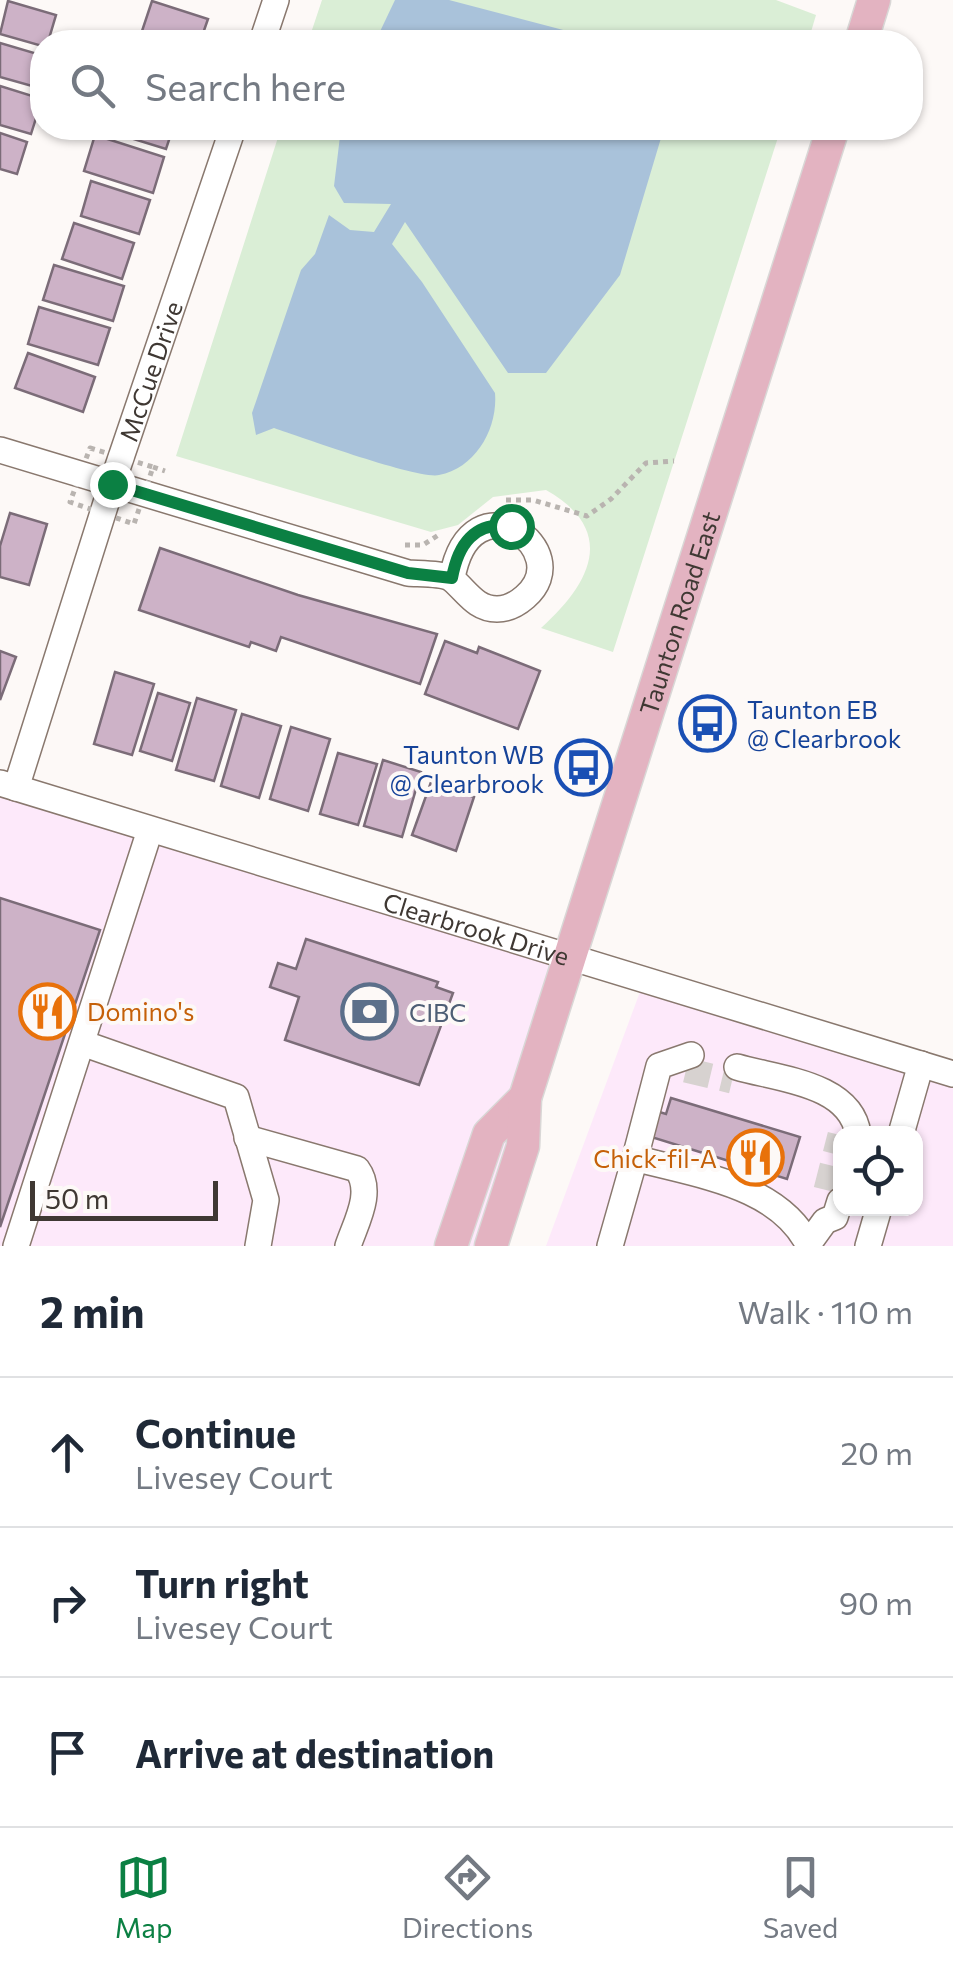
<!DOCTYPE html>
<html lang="en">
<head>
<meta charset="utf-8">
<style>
	body { margin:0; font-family:Commissioner,sans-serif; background:#f2f2f3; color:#1f2937 }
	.controls { position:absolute; right:30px; bottom:30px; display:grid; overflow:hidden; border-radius:20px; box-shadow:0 2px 8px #0004 }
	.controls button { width:90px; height:90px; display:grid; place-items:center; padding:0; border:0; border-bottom:2px solid #e0e1e3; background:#fff; color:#1f2937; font:50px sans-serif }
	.scale { position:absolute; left:30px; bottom:25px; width:188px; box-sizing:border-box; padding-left:10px; border:5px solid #3f3833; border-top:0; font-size:28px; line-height:35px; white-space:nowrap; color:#3f3833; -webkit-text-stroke:8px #fdf9f7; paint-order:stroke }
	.stop { position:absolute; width:30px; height:30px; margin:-22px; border:8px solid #0b8043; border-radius:50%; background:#fff }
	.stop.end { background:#0b8043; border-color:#fff; box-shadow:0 2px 10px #0008 }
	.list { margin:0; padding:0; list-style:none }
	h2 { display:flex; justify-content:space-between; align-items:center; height:130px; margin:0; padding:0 40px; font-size:42px }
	h2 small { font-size:32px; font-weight:400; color:#747a83 }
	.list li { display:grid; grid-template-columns:65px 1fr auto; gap:30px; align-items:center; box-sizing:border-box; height:150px; padding:0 40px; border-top:2px solid #e0e1e3 }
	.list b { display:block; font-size:38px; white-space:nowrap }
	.list p { margin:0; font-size:32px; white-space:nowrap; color:#747a83 }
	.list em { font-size:32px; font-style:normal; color:#747a83 }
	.icon { flex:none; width:55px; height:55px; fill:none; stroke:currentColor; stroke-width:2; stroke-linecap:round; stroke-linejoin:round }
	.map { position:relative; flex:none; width:953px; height:1246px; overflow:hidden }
	.search { position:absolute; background:#fff; box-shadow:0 2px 8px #0004; left:30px; right:30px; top:30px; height:110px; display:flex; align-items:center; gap:25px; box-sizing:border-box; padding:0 35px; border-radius:40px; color:#747a83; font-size:38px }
	.sheet { height:580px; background:#fff }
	nav { display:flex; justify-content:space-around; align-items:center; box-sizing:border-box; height:140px; border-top:2px solid #e0e1e3; background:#fff; font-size:28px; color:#747a83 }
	nav a { display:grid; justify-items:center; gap:5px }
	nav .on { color:#0b8043 }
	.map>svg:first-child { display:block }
</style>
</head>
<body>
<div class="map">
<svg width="953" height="1246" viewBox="0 0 953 1246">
	<rect width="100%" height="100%" fill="#fdf9f7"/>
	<g fill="#fde9fa" fill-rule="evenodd">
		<path d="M 0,783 L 568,959 L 491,1246 L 0,1246 Z"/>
		<path d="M 644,981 L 953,1074 L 953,1246 L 546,1246 ZM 840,1134 L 916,1134 L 916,1208 L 840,1208 Z"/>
	</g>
	<g fill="#daeed6">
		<path d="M 322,0 L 776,0 L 816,15 L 808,42 L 308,42 Z"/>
		<path d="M 281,128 L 781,128 L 613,652 L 541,628 C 591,583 618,531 546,490 L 493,497 L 458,525 L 431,532 L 176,456 Z"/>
	</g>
	<g fill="#a9c2da">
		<path d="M 395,0 L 449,0 L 609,42 L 375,42 Z"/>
		<path d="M 341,128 L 664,128 L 620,275 L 546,373 L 508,373 L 405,222 L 392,244 L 422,282 L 495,393 C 498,428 476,468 439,475 C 419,480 301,437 274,428 L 256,435 L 252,413 L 301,270 L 315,254 L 329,215 L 350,230 L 374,232 L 391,204 L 344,203 L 334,186 Z"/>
	</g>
	<g fill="#cdb2c7" stroke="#7b6c78" stroke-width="2.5">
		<path d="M 8,1 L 56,15 L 48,42 L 42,46 L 0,34 Z"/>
		<path d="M 152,1 L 208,19 L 200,42 L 139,40 Z"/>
		<path d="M 0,43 L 41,55 L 32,86 L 0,77 Z"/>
		<path d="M 0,86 L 42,99 L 31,134 L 0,125 Z"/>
		<path d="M 98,128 L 173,128 L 166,149 Z"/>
		<path d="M 0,133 L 27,142 L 17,174 L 0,169 Z"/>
		<path d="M 95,135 L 164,157 L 153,193 L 84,171 Z"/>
		<path d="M 91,181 L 150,200 L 139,234 L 81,216 Z"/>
		<path d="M 74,223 L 134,243 L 122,279 L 62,259 Z"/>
		<path d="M 54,265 L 124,286 L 113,321 L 43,300 Z"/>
		<path d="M 39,307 L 110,328 L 98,365 L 28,344 Z"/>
		<path d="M 28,353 L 95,377 L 83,412 L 15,388 Z"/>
		<path d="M 10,513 L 47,524 L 29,585 L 0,577 L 0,546 Z"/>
		<path d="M 160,548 L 298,595 L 437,634 L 420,684 L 281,637 L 276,651 L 251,642 L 249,647 L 139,610 Z"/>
		<path d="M 445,641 L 477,653 L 479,647 L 540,671 L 518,729 L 425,694 Z"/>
		<path d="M 0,651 L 16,657 L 0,700 Z"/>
		<path d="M 115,672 L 154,684 L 132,755 L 94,744 Z"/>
		<path d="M 158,693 L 190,703 L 172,761 L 140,751 Z"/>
		<path d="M 197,698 L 236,710 L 214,781 L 176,770 Z"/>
		<path d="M 242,714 L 281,726 L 259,798 L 221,786 Z"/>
		<path d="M 291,727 L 330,739 L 308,811 L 270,799 Z"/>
		<path d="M 338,753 L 377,764 L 358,825 L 320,814 Z"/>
		<path d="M 383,760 L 421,772 L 402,837 L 364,826 Z"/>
		<path d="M 431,782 L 474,797 L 456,851 L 412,835 Z"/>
		<path d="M 0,898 L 100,930 L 0,1227 Z"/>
		<path d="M 306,939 L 438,982 L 436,987 L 453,993 L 419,1085 L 285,1040 L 299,997 L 270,987 L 278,963 L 296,969 Z"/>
		<path d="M 671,1098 L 800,1137 L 787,1179 L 648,1136 L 656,1111 L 666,1114 Z"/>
	</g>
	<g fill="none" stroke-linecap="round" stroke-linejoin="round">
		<g stroke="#d7d2d0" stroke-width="25" stroke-dasharray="25 12" stroke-linecap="butt">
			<path d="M 686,1070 L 732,1081"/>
			<path d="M 826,1190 L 840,1135"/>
		</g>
		<defs>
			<g id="minor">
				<path d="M 262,42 L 276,0"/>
				<path d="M 0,450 L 408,573 C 420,574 445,573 453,580 C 467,592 476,609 497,609 C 508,609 517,604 525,597 C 579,551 471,473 452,578"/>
				<path id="s1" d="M 0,783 L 953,1074"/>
				<path id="s2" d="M 16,788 L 112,484 L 233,128"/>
				<path d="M 82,1043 L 236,1097 L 266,1200 L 258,1246"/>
				<path d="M 737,1067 C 777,1079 851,1083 858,1134"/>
				<path d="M 901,1134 L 921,1064"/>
				<path d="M 247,1138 L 357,1169 C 374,1192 356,1222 348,1246"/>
				<path d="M 635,1158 L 659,1066 L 691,1055"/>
				<path d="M 809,1243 L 825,1221 L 835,1217 L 840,1201"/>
				<path d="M 16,1246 L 150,830"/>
				<path d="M 610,1246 L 635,1158 C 695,1175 779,1184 809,1246"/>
				<path d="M 868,1246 L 879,1208"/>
			</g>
			<g id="major">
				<path d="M 861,42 L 874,0"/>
				<path d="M 451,1246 L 489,1134 L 525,1098"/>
				<path id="s3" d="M 491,1246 L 523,1146 L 525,1098 L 833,128"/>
			</g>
		</defs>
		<use href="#minor" stroke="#89786e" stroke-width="28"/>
		<use href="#major" stroke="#d9d7d6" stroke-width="35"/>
		<g stroke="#b9b4b0" stroke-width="5" stroke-dasharray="5 5" stroke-linecap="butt">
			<path d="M 90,448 L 153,467 L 134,524 L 70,502 Z"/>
			<path d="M 153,467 L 165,471"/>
			<path d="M 506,500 L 533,500 L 587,516 L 611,499 L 646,463 L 674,461"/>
			<path d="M 405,545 L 423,545 L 440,534"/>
		</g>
		<use href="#minor" stroke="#fff" stroke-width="25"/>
		<use href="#major" stroke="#e3b3c1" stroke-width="32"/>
	</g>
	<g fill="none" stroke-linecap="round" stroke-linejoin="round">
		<path stroke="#0b8043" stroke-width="12" d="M 112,484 L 408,573 L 452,578 C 458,545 474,521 511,526"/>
	</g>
	<defs>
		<symbol id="bus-ring" viewBox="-11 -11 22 22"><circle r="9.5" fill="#fdf9f7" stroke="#1a4fb4" stroke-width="1.5"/><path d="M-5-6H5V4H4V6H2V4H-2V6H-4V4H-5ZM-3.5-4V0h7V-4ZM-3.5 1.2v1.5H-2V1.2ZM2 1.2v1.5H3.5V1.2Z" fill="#1a4fb4"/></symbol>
		<symbol id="restaurant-ring" viewBox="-11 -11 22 22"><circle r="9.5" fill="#fdf9f7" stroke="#e8710a" stroke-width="1.5"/><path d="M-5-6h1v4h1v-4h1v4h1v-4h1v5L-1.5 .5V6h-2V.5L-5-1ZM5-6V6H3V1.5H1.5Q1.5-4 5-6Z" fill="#e8710a"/></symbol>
		<symbol id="bank-ring" viewBox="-11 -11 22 22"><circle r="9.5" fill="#fdf9f7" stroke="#5c6f8a" stroke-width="1.5"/><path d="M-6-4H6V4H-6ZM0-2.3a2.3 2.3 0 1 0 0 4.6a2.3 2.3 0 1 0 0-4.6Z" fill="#5c6f8a"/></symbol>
	</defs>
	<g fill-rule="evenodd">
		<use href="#bus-ring" x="676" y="692" width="63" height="63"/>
		<use href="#bus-ring" x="552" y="736" width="63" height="63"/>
		<use href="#restaurant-ring" x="16" y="980" width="63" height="63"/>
		<use href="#bank-ring" x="338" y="980" width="63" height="63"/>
		<use href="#restaurant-ring" x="724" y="1126" width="63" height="63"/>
	</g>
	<g text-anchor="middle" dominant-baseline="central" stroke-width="8" stroke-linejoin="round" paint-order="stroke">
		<g font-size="25" fill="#3f3833" stroke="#fdf9f7">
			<text stroke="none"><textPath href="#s2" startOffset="438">McCue Drive</textPath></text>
			<text stroke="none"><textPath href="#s3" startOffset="662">Taunton Road East</textPath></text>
			<text stroke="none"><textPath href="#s1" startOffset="498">Clearbrook Drive</textPath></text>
		</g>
		<g font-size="25" fill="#164399" stroke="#fdf9f7" text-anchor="start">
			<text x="747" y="709">Taunton EB<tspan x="747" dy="29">@ Clearbrook</tspan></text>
			<text x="544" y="754" text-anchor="end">Taunton WB<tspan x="544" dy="29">@ Clearbrook</tspan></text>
		</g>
		<g font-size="25" fill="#c56008" stroke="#fdf9f7" text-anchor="start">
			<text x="87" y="1011">Domino's</text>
			<text x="717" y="1158" text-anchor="end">Chick-fil-A</text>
		</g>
		<g font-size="25" fill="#4e5e75" stroke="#fdf9f7" text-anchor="start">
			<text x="409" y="1012">CIBC</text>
		</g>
	</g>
</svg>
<div class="controls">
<button><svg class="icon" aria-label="locate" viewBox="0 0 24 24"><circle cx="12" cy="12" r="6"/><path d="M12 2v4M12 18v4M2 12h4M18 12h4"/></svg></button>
</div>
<div class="scale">50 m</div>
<div class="stop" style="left:511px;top:526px"></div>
<div class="stop end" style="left:112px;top:484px"></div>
<div class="search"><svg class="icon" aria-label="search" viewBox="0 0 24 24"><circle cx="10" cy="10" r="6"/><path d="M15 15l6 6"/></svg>Search here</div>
</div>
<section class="sheet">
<h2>2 min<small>Walk · 110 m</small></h2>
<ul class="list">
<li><svg class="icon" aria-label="ahead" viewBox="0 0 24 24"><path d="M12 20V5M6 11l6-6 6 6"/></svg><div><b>Continue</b><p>Livesey Court</p></div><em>20 m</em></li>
<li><svg class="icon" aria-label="right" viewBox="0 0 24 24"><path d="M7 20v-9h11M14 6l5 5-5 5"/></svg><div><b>Turn right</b><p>Livesey Court</p></div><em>90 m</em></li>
<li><svg class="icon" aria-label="arrive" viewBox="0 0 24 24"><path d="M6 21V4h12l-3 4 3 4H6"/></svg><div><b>Arrive at destination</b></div></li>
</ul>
</section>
<nav>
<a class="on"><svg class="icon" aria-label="map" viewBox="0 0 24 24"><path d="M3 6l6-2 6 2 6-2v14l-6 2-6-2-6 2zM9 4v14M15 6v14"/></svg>Map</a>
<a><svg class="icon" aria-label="directions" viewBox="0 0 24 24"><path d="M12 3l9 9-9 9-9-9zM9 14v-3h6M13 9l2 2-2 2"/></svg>Directions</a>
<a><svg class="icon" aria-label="saved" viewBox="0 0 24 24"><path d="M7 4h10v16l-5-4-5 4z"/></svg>Saved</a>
</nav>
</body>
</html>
